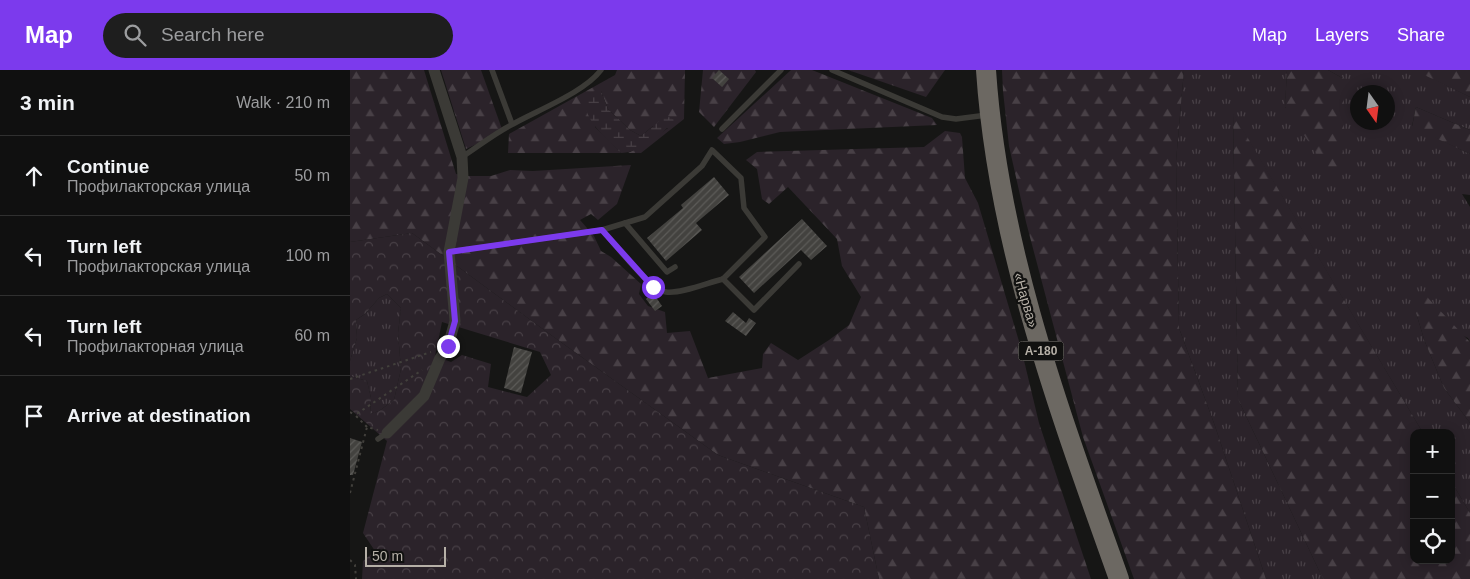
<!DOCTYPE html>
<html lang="en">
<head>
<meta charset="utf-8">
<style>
	body { margin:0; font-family:Helvetica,sans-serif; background:#1e1e1e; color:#f1f3f6 }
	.controls { position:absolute; right:15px; bottom:15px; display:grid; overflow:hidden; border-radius:10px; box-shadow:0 2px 12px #0003 }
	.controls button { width:45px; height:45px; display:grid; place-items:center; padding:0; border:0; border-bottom:1px solid #303030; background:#101010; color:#f1f3f6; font:25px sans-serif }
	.compass { position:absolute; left:1000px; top:15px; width:45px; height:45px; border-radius:50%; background:#101010; box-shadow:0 2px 12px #0003; rotate:166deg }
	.scale { position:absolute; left:15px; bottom:12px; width:81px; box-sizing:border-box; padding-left:5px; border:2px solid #b6b0a7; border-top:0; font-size:14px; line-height:18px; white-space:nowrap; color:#b6b0a7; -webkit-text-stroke:4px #111110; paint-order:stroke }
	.stop { position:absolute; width:15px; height:15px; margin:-11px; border:4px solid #7c3aed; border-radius:50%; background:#fff }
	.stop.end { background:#7c3aed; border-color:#fff; box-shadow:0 1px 5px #0008 }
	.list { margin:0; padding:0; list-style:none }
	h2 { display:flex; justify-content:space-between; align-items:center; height:65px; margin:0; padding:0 20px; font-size:21px }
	h2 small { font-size:16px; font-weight:400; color:#9c9d9f }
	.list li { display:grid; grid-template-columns:32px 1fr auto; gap:15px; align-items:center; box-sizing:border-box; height:80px; padding:0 20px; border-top:1px solid #303030 }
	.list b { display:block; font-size:19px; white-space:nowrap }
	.list p { margin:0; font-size:16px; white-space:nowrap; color:#9c9d9f }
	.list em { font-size:16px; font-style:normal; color:#9c9d9f }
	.icon { flex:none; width:28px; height:28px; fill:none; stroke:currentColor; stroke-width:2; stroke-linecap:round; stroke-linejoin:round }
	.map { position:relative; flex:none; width:1120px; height:509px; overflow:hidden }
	header { display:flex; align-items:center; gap:30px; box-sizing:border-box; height:70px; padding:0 25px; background:#7c3aed; color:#fff }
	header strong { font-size:24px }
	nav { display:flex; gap:28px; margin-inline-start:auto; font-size:18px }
	.search { width:350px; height:45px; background:#1e1e1e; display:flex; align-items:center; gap:12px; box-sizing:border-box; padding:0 18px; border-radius:28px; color:#9c9d9f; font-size:19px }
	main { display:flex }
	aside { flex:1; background:#101010 }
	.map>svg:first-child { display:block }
</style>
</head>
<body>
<header>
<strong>Map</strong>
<div class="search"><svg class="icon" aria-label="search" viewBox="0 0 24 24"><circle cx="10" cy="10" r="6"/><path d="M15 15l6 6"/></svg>Search here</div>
<nav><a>Map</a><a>Layers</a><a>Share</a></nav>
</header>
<main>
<aside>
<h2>3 min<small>Walk · 210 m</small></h2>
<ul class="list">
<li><svg class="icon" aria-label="ahead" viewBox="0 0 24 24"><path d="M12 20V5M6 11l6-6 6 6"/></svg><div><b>Continue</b><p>Профилакторская улица</p></div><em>50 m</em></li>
<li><svg class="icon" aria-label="left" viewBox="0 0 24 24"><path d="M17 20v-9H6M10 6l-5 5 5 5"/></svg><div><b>Turn left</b><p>Профилакторская улица</p></div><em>100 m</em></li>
<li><svg class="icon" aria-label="left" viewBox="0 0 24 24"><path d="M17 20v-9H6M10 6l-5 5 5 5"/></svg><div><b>Turn left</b><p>Профилакторная улица</p></div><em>60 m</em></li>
<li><svg class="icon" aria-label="arrive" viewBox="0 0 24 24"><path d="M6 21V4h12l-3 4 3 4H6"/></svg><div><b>Arrive at destination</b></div></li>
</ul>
</aside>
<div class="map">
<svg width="1120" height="509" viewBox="0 0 1120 509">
	<defs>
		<pattern id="grass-tufts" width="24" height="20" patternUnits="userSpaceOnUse" patternTransform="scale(1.25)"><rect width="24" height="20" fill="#2b232a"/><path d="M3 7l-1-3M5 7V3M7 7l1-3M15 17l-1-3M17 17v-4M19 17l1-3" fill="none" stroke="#484046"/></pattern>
		<pattern id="forest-firs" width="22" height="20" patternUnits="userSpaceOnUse" patternTransform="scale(1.25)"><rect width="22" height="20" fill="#2b232a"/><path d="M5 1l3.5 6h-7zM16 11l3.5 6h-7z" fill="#484046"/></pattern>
		<pattern id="wetland-marsh" width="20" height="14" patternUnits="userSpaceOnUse" patternTransform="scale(1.25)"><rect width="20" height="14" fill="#2b232a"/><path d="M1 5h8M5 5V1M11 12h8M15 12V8" fill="none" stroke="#484046"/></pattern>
		<pattern id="park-crowns" width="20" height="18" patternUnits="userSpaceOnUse" patternTransform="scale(1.25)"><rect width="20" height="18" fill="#2b232a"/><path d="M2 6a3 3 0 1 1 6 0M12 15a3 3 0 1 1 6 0" fill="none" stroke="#484046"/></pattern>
		<pattern id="building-hatch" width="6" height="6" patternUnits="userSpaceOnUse" patternTransform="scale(1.25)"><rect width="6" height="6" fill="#43423f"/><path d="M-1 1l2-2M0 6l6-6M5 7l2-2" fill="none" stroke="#5c5b58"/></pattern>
	</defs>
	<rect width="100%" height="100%" fill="#161615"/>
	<g fill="url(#grass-tufts)" fill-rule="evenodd">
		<path d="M 834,0 L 937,0 L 935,38 L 994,9 L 978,0 L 1066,0 L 1120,27 L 1120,60 L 1066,37 L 1062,56 L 1120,84 L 1120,125 L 1112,124 L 1120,137 L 1120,272 L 1118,268 L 1066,243 L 1075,272 L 1094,318 L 1120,353 L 1120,443 L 1101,411 L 1101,363 L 1073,363 L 883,44 L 888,329 L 973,509 L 916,509 L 865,356 L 829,258 L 826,91 ZM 1008,22 L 1038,22 L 1038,52 L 1008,52 Z"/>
		<path d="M 37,224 L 51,238 L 48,263 L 51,299 L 44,330 L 29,341 L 20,344 L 21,328 L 17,311 L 0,306 L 0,291 L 7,268 L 6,250 L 15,244 L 29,228 Z"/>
	</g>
	<g fill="url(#forest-firs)">
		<path d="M 0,0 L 74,0 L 106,104 L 118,106 L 141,106 L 160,100 L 183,101 L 281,95 L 267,134 L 248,150 L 241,144 L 230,150 L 244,166 L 251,181 L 261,187 L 291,214 L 289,224 L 298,236 L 315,242 L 317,263 L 340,261 L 358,308 L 412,298 L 413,284 L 421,273 L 448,290 L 479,270 L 499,255 L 511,227 L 492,196 L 487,169 L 438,117 L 419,134 L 412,129 L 407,99 L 396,90 L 407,82 L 574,77 L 595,61 L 610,63 L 612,67 L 615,108 L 628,133 L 671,278 L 689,353 L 741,509 L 529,509 L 514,437 L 368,385 L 201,265 L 62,163 L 0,172 Z"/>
		<path d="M 91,0 L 131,0 L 153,62 L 116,79 Z"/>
		<path d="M 267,0 L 335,0 L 334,49 L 291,83 L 278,83 L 299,72 L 318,58 L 303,56 L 291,66 L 280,60 L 258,39 L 251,21 L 245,57 L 271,83 L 158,83 L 159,64 L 265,5 Z"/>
		<path d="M 353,0 L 405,0 L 406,2 L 364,57 L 349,42 Z"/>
		<path d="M 441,0 L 462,0 L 582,48 L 587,55 L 430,62 L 390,72 L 374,74 L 367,68 Z"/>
		<path d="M 498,0 L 595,0 L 576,27 Z"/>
		<path d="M 652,0 L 834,0 L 826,91 L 829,258 L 865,356 L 916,509 L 784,509 L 733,367 L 676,152 L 659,76 L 653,21 Z"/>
		<path d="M 937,0 L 978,0 L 994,9 L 992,121 L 935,37 Z"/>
		<path d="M 1066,0 L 1120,0 L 1120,27 L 1066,1 Z"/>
		<path d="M 1066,37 L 1120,60 L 1120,84 L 1062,57 Z"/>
		<path d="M 883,43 L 1073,363 L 1064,363 L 1064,490 L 1101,490 L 1101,411 L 1120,443 L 1120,509 L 973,509 L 888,329 Z"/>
		<path d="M 1077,227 L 1120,272 L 1120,353 L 1094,318 L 1075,272 L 1066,243 Z"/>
	</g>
	<path fill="url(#wetland-marsh)" d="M 247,19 L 251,21 L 258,39 L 280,60 L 291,66 L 313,48 L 320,47 L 324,50 C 313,65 289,83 271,83 C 260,72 227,45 238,27 C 240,24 245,21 247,19 Z"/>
	<path fill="url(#park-crowns)" fill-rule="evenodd" d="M 62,163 L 201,265 L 368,385 L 514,437 L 529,509 L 12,509 L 13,491 L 25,481 L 13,463 L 37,371 L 0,339 L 0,306 L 17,311 L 21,328 L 20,344 L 29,341 L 44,330 L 51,299 L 48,263 L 51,238 L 37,224 L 29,228 L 15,244 L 6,250 L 7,268 L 0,291 L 0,172 ZM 92,252 L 190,282 L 201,305 L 177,327 L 138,317 L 141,294 L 112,285 L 101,292 L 85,286 Z"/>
	<g fill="url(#building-hatch)">
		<path d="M 369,0 L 379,9 L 372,17 L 362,8 Z"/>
		<path d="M 364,107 L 379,125 L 346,153 L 352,160 L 316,191 L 297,168 L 333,138 L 331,135 Z"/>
		<path d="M 452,149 L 477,176 L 461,190 L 451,180 L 404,223 L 389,207 Z"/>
		<path d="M 303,223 L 312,236 L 305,241 L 296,229 Z"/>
		<path d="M 383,242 L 396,253 L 399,248 L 406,253 L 396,266 L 375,251 Z"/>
		<path d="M 164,277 L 182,282 L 171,323 L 154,318 Z"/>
		<path d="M 0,368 L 12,372 L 3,405 L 0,405 Z"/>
	</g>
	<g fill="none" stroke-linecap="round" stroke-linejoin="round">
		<g stroke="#42403c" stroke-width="2" stroke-dasharray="2.5 4" stroke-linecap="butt">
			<path d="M 0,309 L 81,282"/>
			<path d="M 0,342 L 5,345"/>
			<path d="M 17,357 L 5,345 L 72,300"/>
			<path d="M 0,423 L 17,357 L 28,360"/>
			<path d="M 0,490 L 5,495 L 6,509"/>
		</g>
		<g stroke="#3b3a36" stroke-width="5.5">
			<path d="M 142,0 L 162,54"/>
			<path d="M 482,0 L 592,47 L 606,49 L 637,45"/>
			<path d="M 372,59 L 431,0"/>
			<path d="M 112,87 C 129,76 145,63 163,54 C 188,40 235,22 251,0"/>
			<path d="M 275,153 L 317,202 L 325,197"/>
			<path d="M 252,160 C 265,174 300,220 316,222 C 331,224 357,213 373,209"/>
			<path d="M 99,182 L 252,160 L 295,147 L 352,96 L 362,80 L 391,108 L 394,138 L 415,167 L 373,209"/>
			<path d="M 373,209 L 404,240 L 449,194"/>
			<path d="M 28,369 L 37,363"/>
		</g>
		<path stroke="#3b3a36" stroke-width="11" d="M 37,363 L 74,326 L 90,288 L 98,276 L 105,251 L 99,182 L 113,108 L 112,87 L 84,0"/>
		<path stroke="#6c6862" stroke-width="20" d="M 636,0 C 648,178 710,343 769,509"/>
	</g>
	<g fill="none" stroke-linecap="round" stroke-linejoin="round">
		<path stroke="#7c3aed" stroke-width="6" d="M 98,276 L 105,251 L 99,182 L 252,160 L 303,217"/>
	</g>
	<g text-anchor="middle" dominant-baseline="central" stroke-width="4.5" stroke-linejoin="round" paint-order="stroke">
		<rect fill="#111110" stroke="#84807a" stroke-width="1" x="668.5" y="271.5" width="45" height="19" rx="4"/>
		<g font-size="12" font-weight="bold" fill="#b6b0a7">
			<text x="691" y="281">А-180</text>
		</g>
		<g font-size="14" fill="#b6b0a7" stroke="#111110">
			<text transform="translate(676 230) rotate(74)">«Нарва»</text>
		</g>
	</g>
</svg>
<div class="controls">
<button>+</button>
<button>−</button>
<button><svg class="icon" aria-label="locate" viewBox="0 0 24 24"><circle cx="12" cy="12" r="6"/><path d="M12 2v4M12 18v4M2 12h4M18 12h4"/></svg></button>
</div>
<svg class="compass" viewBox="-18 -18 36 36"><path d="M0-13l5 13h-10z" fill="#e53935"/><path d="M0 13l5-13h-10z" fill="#9c9d9f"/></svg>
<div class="scale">50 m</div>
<div class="stop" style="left:303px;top:217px"></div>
<div class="stop end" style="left:98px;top:276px"></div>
</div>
</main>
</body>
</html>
